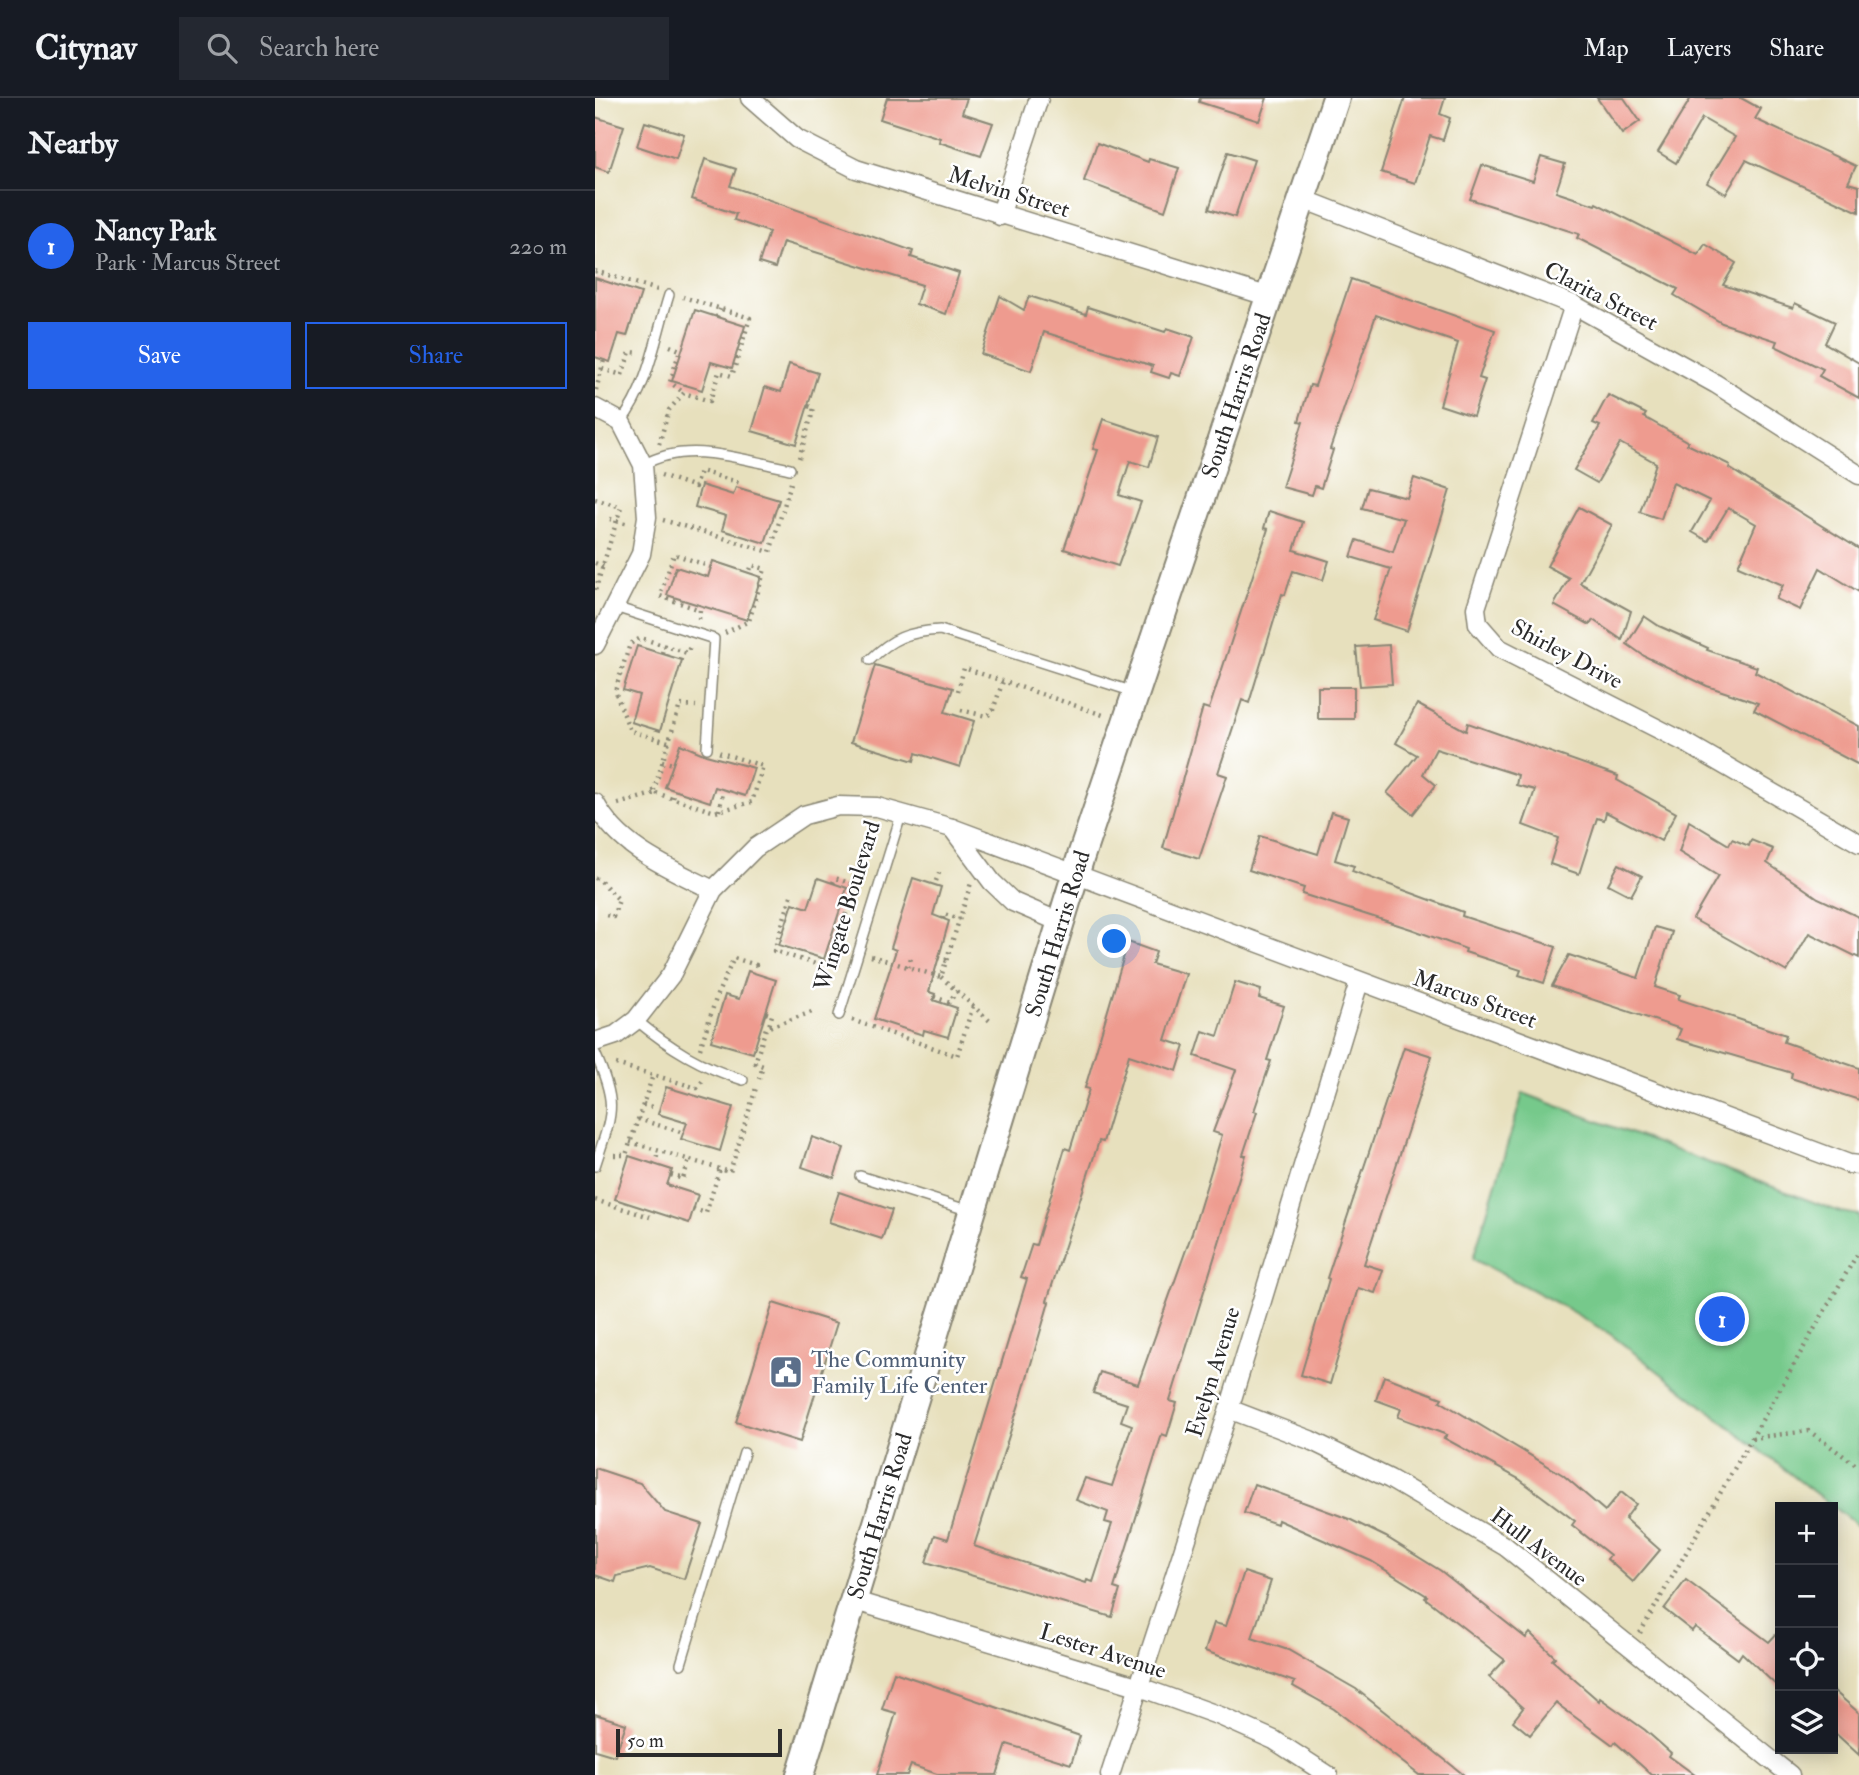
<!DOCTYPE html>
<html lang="en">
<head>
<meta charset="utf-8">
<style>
	body { margin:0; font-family:"IM FELL Double Pica",serif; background:#242831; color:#f1f3f6 }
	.controls { position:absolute; right:21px; bottom:21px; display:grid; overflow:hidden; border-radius:0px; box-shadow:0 4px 18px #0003 }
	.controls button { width:63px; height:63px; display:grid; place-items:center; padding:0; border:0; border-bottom:2px solid #363941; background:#171b24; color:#f1f3f6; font:35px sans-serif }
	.scale { position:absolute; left:21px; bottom:18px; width:166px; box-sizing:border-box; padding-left:7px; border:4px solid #2b2b2b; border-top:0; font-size:19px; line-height:24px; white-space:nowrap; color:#2b2b2b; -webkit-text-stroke:5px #fff; paint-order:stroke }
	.you { position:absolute; left:520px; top:844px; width:24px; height:24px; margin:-18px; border:5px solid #fff; border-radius:50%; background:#1a73e8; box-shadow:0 0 0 10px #1a73e833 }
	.badge { display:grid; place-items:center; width:46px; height:46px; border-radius:50%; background:#2563eb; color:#fff; font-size:23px; font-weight:700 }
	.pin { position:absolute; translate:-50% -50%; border:4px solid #fff; box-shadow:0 2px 7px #0006 }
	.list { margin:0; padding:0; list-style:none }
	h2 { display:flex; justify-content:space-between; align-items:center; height:91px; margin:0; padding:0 28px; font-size:30px }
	h2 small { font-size:23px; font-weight:400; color:#9ea1a6 }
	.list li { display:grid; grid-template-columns:46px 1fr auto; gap:21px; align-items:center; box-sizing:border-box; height:112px; padding:0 28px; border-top:2px solid #363941 }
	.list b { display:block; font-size:26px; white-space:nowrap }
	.list p { margin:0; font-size:23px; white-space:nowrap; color:#9ea1a6 }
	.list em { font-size:23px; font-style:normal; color:#9ea1a6 }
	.actions { display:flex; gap:14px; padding:21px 28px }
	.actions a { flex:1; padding:16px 0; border:2px solid #2563eb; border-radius:0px; text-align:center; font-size:24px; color:#2563eb }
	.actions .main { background:#2563eb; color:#fff }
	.icon { flex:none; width:38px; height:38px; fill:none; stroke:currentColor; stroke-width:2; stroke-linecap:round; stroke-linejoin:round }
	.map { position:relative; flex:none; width:1264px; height:1677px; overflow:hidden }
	header { display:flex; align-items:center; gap:42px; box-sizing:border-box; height:98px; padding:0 35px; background:#171b24; border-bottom:2px solid #363941 }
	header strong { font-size:33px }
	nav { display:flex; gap:38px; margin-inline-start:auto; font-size:24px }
	.search { width:490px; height:63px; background:#242831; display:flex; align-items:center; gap:18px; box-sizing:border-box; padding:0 24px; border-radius:0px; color:#9ea1a6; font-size:26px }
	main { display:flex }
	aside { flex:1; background:#171b24 }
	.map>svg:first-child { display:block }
</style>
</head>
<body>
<header>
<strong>Citynav</strong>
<div class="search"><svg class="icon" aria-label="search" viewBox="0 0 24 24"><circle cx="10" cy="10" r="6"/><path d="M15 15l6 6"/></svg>Search here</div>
<nav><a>Map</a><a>Layers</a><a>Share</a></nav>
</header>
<main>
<aside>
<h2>Nearby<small></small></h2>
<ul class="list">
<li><span class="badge">1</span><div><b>Nancy Park</b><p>Park · Marcus Street</p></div><em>220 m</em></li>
</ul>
<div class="actions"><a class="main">Save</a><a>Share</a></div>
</aside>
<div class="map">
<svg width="1264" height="1677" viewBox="0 0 1264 1677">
	<rect width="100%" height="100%" fill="#fff"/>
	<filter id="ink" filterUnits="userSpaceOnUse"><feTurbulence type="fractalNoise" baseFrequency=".0143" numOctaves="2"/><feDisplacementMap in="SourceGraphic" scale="14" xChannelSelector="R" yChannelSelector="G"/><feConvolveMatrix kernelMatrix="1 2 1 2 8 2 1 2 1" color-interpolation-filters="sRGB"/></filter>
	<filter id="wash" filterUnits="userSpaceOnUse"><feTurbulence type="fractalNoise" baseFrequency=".00686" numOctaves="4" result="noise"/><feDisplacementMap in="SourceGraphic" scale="28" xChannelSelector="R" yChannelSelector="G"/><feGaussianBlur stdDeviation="1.57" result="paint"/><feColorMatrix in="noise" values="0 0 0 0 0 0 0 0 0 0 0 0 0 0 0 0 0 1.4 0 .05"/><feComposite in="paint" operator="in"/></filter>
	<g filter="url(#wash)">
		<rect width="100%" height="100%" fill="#e7e0bd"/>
		<path fill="#76c98b" stroke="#507a5b" stroke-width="2" d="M 928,995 L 1245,1114 L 1264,1117 L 1264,1429 L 1015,1236 L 964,1206 L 878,1161 Z"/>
		<g id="blocks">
			<g fill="#ee9b8f">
				<path d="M 292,0 L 372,0 L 367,15 L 398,25 L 386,58 L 344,44 L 345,40 L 285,21 Z"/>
				<path d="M 605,0 L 672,0 L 664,23 L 604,4 Z"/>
				<path d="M 810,0 L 850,0 L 845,16 L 855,20 L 848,42 L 835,38 L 820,85 L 786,74 Z"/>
				<path d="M 1002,0 L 1029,0 L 1045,23 L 1027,36 Z"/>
				<path d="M 1096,0 L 1146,0 L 1166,11 L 1160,21 L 1261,68 L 1253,85 L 1264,88 L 1264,114 L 1151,62 L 1131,96 L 1112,85 L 1140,39 L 1107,20 L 1081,65 L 1063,54 Z"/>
				<path d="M 0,19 L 29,28 L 14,74 L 0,69 Z"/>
				<path d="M 50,24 L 89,36 L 81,61 L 42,48 Z"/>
				<path d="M 502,45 L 553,64 L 554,61 L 584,70 L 570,113 L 489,83 Z"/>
				<path d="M 633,54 L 659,62 L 640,119 L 614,111 Z"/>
				<path d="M 946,59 L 970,66 L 961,94 L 1000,107 L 1001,105 L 1103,157 L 1110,146 L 1141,165 L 1128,187 L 1198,210 L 1200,205 L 1240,224 L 1230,245 L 1264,265 L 1264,300 L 1224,278 L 1228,271 L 1180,248 L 1182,243 L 1127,225 L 1079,197 L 1083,191 L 982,140 L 984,136 L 875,101 L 887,67 L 938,83 Z"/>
				<path d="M 110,61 L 141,71 L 135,88 L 318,153 L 316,159 L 364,175 L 351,216 L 321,206 L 327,187 L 188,144 L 180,170 L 164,165 L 174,134 L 139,122 L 141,116 L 97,101 Z"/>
				<path d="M 0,180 L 46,195 L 32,238 L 24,236 L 15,264 L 0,259 Z"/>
				<path d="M 756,181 L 900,232 L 884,280 L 890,282 L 878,318 L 845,307 L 863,245 L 781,217 L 735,351 L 738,352 L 726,390 L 720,388 L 717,397 L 687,389 L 708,324 L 704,323 L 715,287 L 720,288 Z"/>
				<path d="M 405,198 L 429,212 L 434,198 L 491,216 L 493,209 L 570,234 L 572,230 L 599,239 L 585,278 L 576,275 L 574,280 L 556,274 L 558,268 L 449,234 L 436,273 L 386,256 Z"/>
				<path d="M 100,212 L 150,228 L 137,270 L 116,264 L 107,292 L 77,283 Z"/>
				<path d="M 194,266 L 223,275 L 201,346 L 157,333 L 170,289 L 186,294 Z"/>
				<path d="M 1013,297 L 1051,316 L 1049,319 L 1093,344 L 1092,346 L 1135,367 L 1134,370 L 1264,451 L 1264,494 L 1225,470 L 1205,512 L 1181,501 L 1188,487 L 1143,468 L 1161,426 L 1133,410 L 1113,443 L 1097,434 L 1115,403 L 1078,385 L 1066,421 L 1045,414 L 1061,365 L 1025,345 L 1002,385 L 979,372 L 1005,328 L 998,325 Z"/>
				<path d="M 508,321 L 563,339 L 554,369 L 535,363 L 524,397 L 546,404 L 523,468 L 469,451 L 503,352 L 498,351 Z"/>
				<path d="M 819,380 L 855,392 L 812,533 L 778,522 L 796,471 L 756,459 L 762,442 L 798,454 L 809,421 L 767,410 L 773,390 L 812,400 Z"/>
				<path d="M 106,387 L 138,397 L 141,389 L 184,402 L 170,445 L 127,432 L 131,418 L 100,409 Z"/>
				<path d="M 984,409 L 1017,427 L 985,485 L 1036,513 L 1027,542 L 998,522 L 995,527 L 959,507 L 974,480 L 952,468 Z"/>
				<path d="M 674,413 L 708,424 L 699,452 L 734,463 L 728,482 L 698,473 L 690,497 L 687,496 L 654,605 L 647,602 L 623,675 L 632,678 L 604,761 L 568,750 L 608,609 L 614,611 L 673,431 L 669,430 Z"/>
				<path d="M 118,463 L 166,479 L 152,522 L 72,497 L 81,469 L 113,479 Z"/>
				<path d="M 1049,518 L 1064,528 L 1113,550 L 1112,552 L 1162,569 L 1160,574 L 1264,628 L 1264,667 L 1159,612 L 1163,605 L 1112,588 L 1049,558 L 1032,546 Z"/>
				<path d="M 794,547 L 797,586 L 765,588 L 761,549 Z"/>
				<path d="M 42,548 L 87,562 L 65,633 L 36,624 L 44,597 L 28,592 Z"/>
				<path d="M 280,567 L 358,590 L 350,614 L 379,623 L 365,669 L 321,655 L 319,663 L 256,644 Z"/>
				<rect x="723" y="589" width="36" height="32"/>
				<path d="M 822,606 L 871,633 L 873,625 L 1023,678 L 1022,682 L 1081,715 L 1066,743 L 1011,714 L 1009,722 L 1002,720 L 984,776 L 955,766 L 963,740 L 928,727 L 940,692 L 921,687 L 923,677 L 841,651 L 828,676 L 841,687 L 818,716 L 792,695 L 822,657 L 801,645 Z"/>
				<path d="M 85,646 L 111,657 L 159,670 L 150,698 L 120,689 L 115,704 L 70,689 Z"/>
				<path d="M 736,714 L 753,719 L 740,762 L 759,768 L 757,773 L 868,814 L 867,818 L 961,849 L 949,885 L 924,877 L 926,872 L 870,854 L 871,851 L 816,831 L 707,796 L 709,790 L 654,772 L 665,738 L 723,756 Z"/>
				<path d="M 1094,723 L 1134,747 L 1137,741 L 1154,748 L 1156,742 L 1178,751 L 1172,765 L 1223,800 L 1264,819 L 1264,860 L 1214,835 L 1192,874 L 1098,821 L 1123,778 L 1084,754 Z"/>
				<path d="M 1024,766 L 1047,778 L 1036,798 L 1013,786 Z"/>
				<path d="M 223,780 L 252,790 L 229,861 L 184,847 L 198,805 L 213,810 Z"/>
				<path d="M 318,780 L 346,789 L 338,817 L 354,823 L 334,894 L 340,896 L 338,902 L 362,910 L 353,939 L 329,932 L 328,937 L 279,921 L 301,852 L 296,850 Z"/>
				<path d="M 1060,829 L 1077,834 L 1060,889 L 1085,897 L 1083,901 L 1191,937 L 1189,944 L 1264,970 L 1264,1002 L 1196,980 L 1197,975 L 1082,941 L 1086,931 L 957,888 L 974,857 L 1043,880 Z"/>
				<path d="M 533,844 L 561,854 L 557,866 L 591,876 L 570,942 L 590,948 L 582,973 L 534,957 L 508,1044 L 504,1043 L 452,1203 L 454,1204 L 426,1300 L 379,1448 L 491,1485 L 492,1482 L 498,1484 L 517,1426 L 510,1424 L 513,1414 L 481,1402 L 490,1380 L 517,1388 L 537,1327 L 526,1323 L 532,1306 L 498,1295 L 505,1274 L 543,1286 L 597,1135 L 627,1037 L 618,1034 L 641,972 L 600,958 L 608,933 L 623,938 L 640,884 L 666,892 L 664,900 L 689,908 L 672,962 L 676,963 L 659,1013 L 662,1014 L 648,1057 L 651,1057 L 575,1303 L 582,1305 L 572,1338 L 567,1336 L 519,1490 L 525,1492 L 517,1519 L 331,1464 L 340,1437 L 353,1441 L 432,1181 L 426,1179 L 437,1146 L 441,1147 L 470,1050 L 475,1052 L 494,991 L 490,990 Z"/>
				<path d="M 153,873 L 181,882 L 158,955 L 116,943 L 130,897 L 144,901 Z"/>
				<path d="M 809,949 L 837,958 L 769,1166 L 788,1172 L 780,1195 L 763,1190 L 735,1286 L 706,1277 L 734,1181 L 732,1180 Z"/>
				<path d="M 71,989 L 138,1009 L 125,1053 L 86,1041 L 92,1025 L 63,1016 Z"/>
				<path d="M 217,1039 L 249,1050 L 239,1080 L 207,1069 Z"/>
				<path d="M 34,1058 L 77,1072 L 72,1087 L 103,1097 L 94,1125 L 20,1101 Z"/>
				<path d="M 244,1094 L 297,1112 L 287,1141 L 234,1124 Z"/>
				<path d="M 178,1205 L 242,1225 L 205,1344 L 141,1324 Z"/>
				<path d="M 789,1278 L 847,1300 L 845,1303 L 968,1377 L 1010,1413 L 1026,1394 L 1041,1406 L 1030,1421 L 1065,1452 L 1038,1484 L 1012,1461 L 1015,1457 L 977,1427 L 980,1423 L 924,1381 L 849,1340 L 852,1337 L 803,1319 L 806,1311 L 781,1302 Z"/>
				<path d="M 0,1370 L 45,1385 L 70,1414 L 107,1426 L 89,1481 L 55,1470 L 22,1478 L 20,1484 L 0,1477 Z"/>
				<path d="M 659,1386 L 754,1421 L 791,1439 L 846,1473 L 931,1540 L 935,1535 L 960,1559 L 957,1562 L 1004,1603 L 1005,1600 L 1050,1632 L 1076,1655 L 1074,1658 L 1100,1677 L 1057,1677 L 1020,1644 L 1018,1647 L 961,1605 L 935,1637 L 918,1623 L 928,1610 L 894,1579 L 910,1562 L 830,1500 L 832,1498 L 776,1463 L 683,1422 L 682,1426 L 649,1415 Z"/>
				<path d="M 649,1474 L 676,1483 L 657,1540 L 693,1552 L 761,1591 L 869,1677 L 824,1677 L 739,1611 L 698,1588 L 700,1584 L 610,1553 L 619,1525 L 631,1528 Z"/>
				<path d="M 1091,1482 L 1174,1544 L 1185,1532 L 1185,1591 L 1147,1555 L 1143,1561 L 1100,1529 L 1097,1533 L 1069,1511 Z"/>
				<path d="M 299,1574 L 485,1638 L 476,1666 L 412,1646 L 402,1677 L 345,1677 L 316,1667 L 312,1677 L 282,1677 L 301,1615 L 287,1611 Z"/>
				<path d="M 1238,1592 L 1264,1615 L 1264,1657 L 1238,1633 Z"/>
				<path d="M 0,1616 L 31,1626 L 20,1658 L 0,1652 Z"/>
			</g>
		</g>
	</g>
	<g filter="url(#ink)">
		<use href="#blocks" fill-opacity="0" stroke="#898674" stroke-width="2"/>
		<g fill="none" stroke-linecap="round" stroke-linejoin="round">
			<defs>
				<g id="lane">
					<path d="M 26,324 C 54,287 60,241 74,197"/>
					<path d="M 48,367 C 92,341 148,362 195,371"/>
					<path d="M 20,509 L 119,541 L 112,650"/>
					<path d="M 275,562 C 297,540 313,534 345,532 L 539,594"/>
					<path d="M 244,917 L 307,714"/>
					<path d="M 41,922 C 75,950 106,969 148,982"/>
					<path d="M 0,955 C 24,1009 17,1015 0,1068"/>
					<path d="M 265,1078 L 375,1113"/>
					<path d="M 86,1566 L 149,1355"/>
				</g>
				<g id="street">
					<path d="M 155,0 L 202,41 L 261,71 L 675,199"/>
					<path d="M 708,101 L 979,207 L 1121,286 L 1264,377"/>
					<path d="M 405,118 L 444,0"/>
					<path d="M 979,207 L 881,510 L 883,526 L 904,550 L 1093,646 L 1264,745"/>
					<path d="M 0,310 L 26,324 L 48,367 L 52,419 L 46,456 L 0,547"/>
					<path d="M 0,705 C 25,751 74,770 118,792"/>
					<path d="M 357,730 L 397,784 L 418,804 L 467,825"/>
					<path d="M 0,944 L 21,937 L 41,922 L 76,877 L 118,792 L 160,750 L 209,717 L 243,708 L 282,709 L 357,730 L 1254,1066 L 1264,1067"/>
					<path d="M 634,1311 L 715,1342 L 795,1381 L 911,1449 L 1195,1677"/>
					<path d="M 257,1502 L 542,1588 L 625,1618 L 679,1642 L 733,1677"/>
					<path d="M 515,1677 L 634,1311 L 764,884"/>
				</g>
				<g id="secondary">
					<path id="s1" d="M 205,1677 L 486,758 L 741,0"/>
				</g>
			</defs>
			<use href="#lane" stroke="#898674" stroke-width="12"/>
			<use href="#street" stroke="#898674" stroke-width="21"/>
			<use href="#secondary" stroke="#898674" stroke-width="30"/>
			<g stroke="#898674" stroke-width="4.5" stroke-dasharray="2 5" stroke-linecap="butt">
				<path d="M 0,173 L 63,192"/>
				<path d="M 122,219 L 125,211"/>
				<path d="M 75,248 L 85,252 L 75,284 L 89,295"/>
				<path d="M 7,271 L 27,277 L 35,254 L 45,255"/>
				<path d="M 1,292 L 9,262"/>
				<path d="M 64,346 L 74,312 L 89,295 L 115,303 L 124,274 L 137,278 L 155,220 L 88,199"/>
				<path d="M 204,360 L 219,310 L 213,308"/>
				<path d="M 66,377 L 100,389 L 105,373 L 146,385"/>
				<path d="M 0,401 L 26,409 L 0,493"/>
				<path d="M 15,421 L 34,426"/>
				<path d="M 68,422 L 175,454 L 196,385"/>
				<path d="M 0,465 L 10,469"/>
				<path d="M 104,521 L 105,512 L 65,498 L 79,456 L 116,469"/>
				<path d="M 130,535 L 154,523 L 170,471 L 157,467 L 154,475"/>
				<path d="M 67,555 L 69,548"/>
				<path d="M 363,593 L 369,570 L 511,618"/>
				<path d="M 366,612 L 391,618 L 397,615 L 408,583"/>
				<path d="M 73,644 L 35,633 L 20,593 L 35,546 L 46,540 L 92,555 L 95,549"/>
				<path d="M 67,663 L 78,666"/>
				<path d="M 61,695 L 120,714 L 157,704 L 168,668 L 123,654"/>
				<path d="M 78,700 L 80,693"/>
				<path d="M 23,706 L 61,695 L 59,692 L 85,607 L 101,608"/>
				<path d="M 124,713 L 129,691"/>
				<path d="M 0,780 L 5,782 L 24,802 L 18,819 L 8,816"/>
				<path d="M 341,783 L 345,772"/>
				<path d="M 238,785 L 240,780 L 260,787 L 249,822 L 254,832"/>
				<path d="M 196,798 L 179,853 L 227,868 L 233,863 L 245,866"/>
				<path d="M 348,821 L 349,816 L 365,821"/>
				<path d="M 276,858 L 346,879 L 376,785"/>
				<path d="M 343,860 L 352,863"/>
				<path d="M 313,869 L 317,857"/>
				<path d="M 346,879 L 397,925"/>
				<path d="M 339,899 L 354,904 L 362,893"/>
				<path d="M 171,915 L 177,917 L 174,928"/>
				<path d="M 257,922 L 362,958 L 378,908"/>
				<path d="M 105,951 L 122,897 L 139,860 L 161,867 L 159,872"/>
				<path d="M 21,966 L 102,990 L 109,981"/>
				<path d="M 164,981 L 168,968 L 160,965 L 171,930 L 220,913"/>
				<path d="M 48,1006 L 60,1010"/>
				<path d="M 43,1021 L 89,1035"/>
				<path d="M 35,1044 L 135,1074 L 161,990"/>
				<path d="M 19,1057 L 31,1057 L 58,977"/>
				<path d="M 59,1066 L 64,1053"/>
				<path d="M 76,1077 L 88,1081 L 94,1062"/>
				<path d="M 0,1102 L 55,1119"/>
				<path d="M 98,1111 L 111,1115 L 125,1071"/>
				<path d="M 1157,1340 L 1214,1333 L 1264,1369"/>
				<path d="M 1045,1535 L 1264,1153"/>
			</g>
			<use href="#lane" stroke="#fff" stroke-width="9"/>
			<use href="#street" stroke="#fff" stroke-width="18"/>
			<use href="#secondary" stroke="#fff" stroke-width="26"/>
		</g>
	</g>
	<defs>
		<symbol id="civic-square" viewBox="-11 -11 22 22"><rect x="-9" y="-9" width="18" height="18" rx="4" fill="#5c6f8a" stroke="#fff"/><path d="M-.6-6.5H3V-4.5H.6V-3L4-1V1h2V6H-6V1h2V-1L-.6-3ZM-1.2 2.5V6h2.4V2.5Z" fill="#fff"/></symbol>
	</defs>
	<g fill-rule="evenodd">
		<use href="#civic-square" x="172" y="1255" width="38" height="38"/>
	</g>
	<g text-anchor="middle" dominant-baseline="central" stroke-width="5" stroke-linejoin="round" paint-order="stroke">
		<g font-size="23" fill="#2b2b2b" stroke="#fff">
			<text transform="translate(414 94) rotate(17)">Melvin Street</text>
			<text transform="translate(1006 198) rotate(27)">Clarita Street</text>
			<text stroke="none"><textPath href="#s1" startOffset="1447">South Harris Road</textPath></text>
			<text transform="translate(972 556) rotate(28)">Shirley Drive</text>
			<text transform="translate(252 808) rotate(-73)">Wingate Boulevard</text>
			<text stroke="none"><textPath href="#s1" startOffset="880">South Harris Road</textPath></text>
			<text transform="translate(880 901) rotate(20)">Marcus Street</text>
			<text transform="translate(618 1274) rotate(-73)">Evelyn Avenue</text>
			<text stroke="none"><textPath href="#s1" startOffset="271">South Harris Road</textPath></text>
			<text transform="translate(944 1449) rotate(37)">Hull Avenue</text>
			<text transform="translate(508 1553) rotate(18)">Lester Avenue</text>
		</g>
		<g font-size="23" fill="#4e5e75" stroke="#fff" text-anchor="start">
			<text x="216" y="1261">The Community<tspan x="216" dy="26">Family Life Center</tspan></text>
		</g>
	</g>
</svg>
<div class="controls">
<button>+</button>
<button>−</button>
<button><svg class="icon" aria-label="locate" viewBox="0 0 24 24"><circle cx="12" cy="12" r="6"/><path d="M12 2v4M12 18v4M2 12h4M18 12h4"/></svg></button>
<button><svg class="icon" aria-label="layers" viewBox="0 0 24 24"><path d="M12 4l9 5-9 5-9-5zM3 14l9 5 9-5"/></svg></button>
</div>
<div class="scale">50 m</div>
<div class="you"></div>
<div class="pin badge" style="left:1127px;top:1221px">1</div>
</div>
</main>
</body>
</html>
